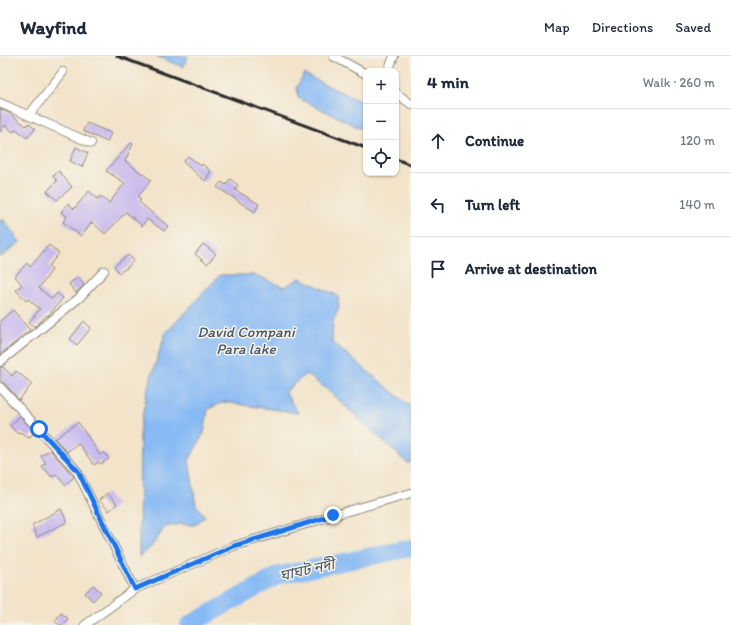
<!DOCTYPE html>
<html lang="en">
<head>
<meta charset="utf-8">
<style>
	body { margin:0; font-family:Itim,"Noto Sans Bengali",sans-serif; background:#f2f2f3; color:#1f2937 }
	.controls { position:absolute; right:12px; top:12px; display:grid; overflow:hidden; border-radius:8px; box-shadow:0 1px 3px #0004 }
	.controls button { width:36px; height:36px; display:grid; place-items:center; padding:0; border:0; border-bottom:1px solid #e0e1e3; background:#fff; color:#1f2937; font:20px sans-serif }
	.stop { position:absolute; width:12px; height:12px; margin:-9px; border:3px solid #1a73e8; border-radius:50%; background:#fff }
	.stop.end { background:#1a73e8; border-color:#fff; box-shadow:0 1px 4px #0008 }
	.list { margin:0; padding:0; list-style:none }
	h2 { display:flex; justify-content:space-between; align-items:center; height:52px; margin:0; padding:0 16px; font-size:17px }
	h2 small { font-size:13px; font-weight:400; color:#747a83 }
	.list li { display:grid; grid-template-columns:26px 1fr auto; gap:12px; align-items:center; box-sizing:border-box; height:64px; padding:0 16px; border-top:1px solid #e0e1e3 }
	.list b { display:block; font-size:15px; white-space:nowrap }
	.list em { font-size:13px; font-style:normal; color:#747a83 }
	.icon { flex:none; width:22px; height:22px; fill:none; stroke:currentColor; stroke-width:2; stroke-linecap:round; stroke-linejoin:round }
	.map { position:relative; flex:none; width:411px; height:569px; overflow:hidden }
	header { display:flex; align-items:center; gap:24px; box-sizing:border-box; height:56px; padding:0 20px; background:#fff; border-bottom:1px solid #e0e1e3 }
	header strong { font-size:19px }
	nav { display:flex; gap:22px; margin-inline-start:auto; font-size:14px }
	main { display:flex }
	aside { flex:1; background:#fff }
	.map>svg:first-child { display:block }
</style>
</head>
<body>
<header>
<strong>Wayfind</strong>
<nav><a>Map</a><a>Directions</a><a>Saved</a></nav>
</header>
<main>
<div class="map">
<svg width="411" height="569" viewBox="0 0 411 569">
	<rect width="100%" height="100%" fill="#f7f3e8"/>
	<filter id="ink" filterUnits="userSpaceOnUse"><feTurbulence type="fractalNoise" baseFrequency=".025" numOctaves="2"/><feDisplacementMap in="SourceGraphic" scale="8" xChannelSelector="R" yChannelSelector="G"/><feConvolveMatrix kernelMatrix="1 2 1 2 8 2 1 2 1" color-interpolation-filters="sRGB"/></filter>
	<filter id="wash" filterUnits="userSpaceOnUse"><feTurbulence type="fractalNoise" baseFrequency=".012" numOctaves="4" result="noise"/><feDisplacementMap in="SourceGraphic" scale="16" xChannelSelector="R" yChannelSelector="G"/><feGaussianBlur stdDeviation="0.9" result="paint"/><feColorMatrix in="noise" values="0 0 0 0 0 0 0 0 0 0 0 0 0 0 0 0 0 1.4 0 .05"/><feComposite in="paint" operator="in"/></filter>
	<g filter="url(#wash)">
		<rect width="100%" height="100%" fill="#f2e3c9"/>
		<g fill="#87baf4" stroke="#597290">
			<path d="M 156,0 L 188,0 L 183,11 Z"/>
			<path d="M 304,18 L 366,48 L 366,75 L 298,42 L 297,31 Z"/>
			<path d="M 3,163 L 20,186 L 0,202 L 0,165 Z"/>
			<path d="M 220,219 L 255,219 L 284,231 L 300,222 L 338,240 L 339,252 L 333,265 L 332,286 L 411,351 L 411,406 L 408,408 L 328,334 L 306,318 L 285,336 L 298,357 L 224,346 L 208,353 L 204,377 L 189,404 L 196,449 L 205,460 L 195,469 L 181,468 L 165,471 L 151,491 L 139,501 L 140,372 L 148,331 L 165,278 Z"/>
		</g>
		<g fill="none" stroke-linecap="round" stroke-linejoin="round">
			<path stroke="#87baf4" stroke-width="18" d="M 189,569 L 279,519 L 411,492"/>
		</g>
		<g id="blocks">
			<g fill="#c8baed">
				<path d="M 0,53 L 9,57 L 26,70 L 28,67 L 35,73 L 27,82 L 16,73 L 13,76 L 5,69 L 0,76 Z"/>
				<path d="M 87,67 L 111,77 L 107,86 L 83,75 Z"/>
				<path d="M 131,87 L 133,88 L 125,105 L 151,124 L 138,141 L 141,144 L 139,146 L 168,170 L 164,175 L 147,163 L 142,170 L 126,156 L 105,178 L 92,166 L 81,180 L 63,166 L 67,160 L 61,156 L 68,147 L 74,153 L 89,135 L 98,143 L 100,140 L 109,147 L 125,127 L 106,115 Z"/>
				<path d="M 76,91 L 88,97 L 82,111 L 70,105 Z"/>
				<path d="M 188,100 L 201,110 L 202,108 L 211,115 L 205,125 L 183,106 Z"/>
				<path d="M 59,115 L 72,131 L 57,144 L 47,135 L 57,125 L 53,120 Z"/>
				<path d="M 230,123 L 238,129 L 235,134 L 259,148 L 255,156 L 217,131 L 221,126 L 226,129 Z"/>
				<path d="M 203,188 L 216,198 L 207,208 L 195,198 Z"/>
				<path d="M 49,189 L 59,197 L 48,211 L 52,214 L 39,232 L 52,243 L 57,237 L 63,242 L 48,260 L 47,259 L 35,271 L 29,266 L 40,253 L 28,243 L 26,245 L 16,234 L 22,229 L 15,220 L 27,207 L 30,211 Z"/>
				<path d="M 128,199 L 134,204 L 128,211 L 119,217 L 114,210 Z"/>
				<path d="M 78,221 L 84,229 L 76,237 L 69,228 Z"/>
				<path d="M 13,254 L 30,274 L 0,299 L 0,265 Z"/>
				<path d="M 84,265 L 91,272 L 77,289 L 70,283 Z"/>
				<path d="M 0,311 L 3,311 L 12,320 L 16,315 L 32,328 L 19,344 L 4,327 L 0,326 Z"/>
				<path d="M 20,360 L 34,376 L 29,382 L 20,376 L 18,378 L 10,370 Z"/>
				<path d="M 78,366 L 100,399 L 104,396 L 109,403 L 101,408 L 99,406 L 94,409 L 78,387 L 67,396 L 55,383 Z"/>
				<path d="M 50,394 L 74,421 L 65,429 L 56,418 L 52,421 L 42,410 L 46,407 L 41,400 Z"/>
				<path d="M 107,437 L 117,448 L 109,455 L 99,444 Z"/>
				<path d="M 61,453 L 67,466 L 37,481 L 32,469 Z"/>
				<path d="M 93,529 L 101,536 L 93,545 L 85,537 Z"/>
				<path d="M 61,557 L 68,562 L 63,569 L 59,569 L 55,565 Z"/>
			</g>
		</g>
	</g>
	<g filter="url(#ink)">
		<use href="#blocks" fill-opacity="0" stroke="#8e877a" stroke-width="1"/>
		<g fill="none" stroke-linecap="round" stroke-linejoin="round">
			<defs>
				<g id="minor">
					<path d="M 333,0 L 366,18"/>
					<path d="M 388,15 L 394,0"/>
					<path d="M 396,37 L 411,48"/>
					<path d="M 0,47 L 91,87"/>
					<path d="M 29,59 L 63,16"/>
					<path d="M 0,306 L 79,242 L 104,215"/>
					<path d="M 0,331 L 77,415 L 135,533"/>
					<path d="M 85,569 L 135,533 L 234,490 L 348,455 L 411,437"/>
				</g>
			</defs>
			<use href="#minor" stroke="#8e877a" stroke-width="10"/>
			<use href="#minor" stroke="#fff" stroke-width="8"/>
			<g stroke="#2b2b2b" stroke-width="3">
				<path d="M 117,0 L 366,92"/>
				<path d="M 396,103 L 411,109"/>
			</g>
		</g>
	</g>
	<g fill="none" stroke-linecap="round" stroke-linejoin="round" filter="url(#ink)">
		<path stroke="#1a73e8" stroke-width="5" d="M 39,373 L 78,415 L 135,533 L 234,490 L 333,459"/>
	</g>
	<g text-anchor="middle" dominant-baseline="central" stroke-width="3" stroke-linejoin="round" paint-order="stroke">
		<g font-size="15" font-style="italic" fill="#475667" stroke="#f7f3e8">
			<text x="246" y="276">David Compani<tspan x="246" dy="17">Para lake</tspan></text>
			<text transform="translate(307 514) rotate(-13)">ঘাঘট নদী</text>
		</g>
	</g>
</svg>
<div class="controls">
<button>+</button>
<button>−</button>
<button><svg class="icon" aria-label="locate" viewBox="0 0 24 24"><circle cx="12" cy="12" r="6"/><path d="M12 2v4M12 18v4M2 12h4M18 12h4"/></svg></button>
</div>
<div class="stop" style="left:39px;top:373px"></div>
<div class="stop end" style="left:333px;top:459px"></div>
</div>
<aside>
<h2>4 min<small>Walk · 260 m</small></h2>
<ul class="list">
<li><svg class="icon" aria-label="ahead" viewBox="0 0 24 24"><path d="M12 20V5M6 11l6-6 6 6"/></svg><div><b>Continue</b></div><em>120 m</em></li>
<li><svg class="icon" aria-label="left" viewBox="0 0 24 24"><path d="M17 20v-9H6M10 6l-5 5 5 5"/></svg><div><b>Turn left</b></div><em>140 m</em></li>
<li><svg class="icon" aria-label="arrive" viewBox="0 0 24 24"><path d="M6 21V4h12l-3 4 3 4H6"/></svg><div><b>Arrive at destination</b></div></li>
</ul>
</aside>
</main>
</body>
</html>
